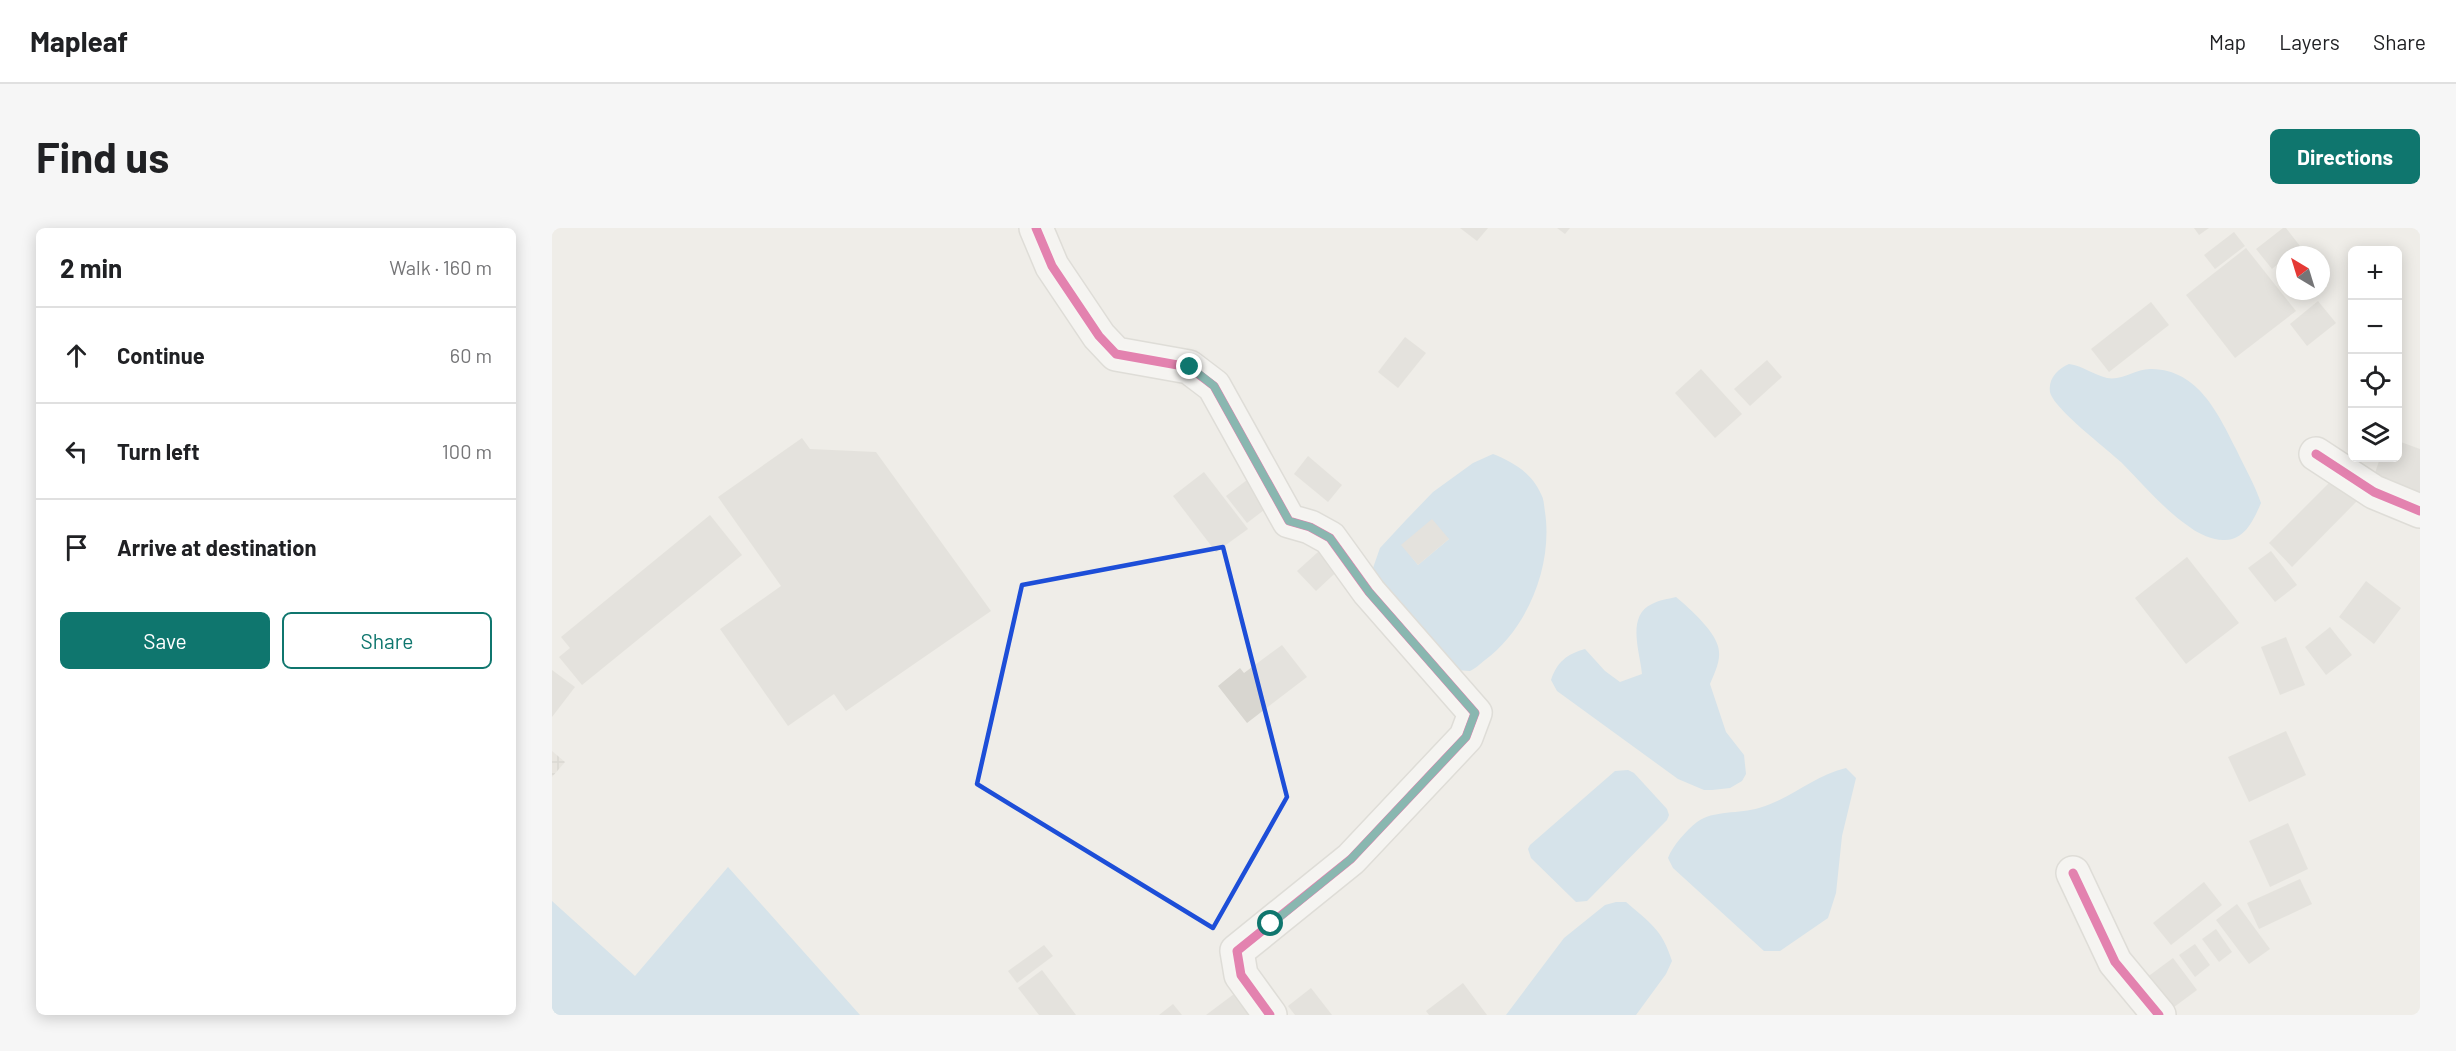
<!DOCTYPE html>
<html lang="en">
<head>
<meta charset="utf-8">
<style>
	body { margin:0; font-family:Barlow,sans-serif; background:#f6f6f6; color:#202124 }
	.controls { position:absolute; right:18px; top:18px; display:grid; overflow:hidden; border-radius:9px; box-shadow:0 3px 15px #0003 }
	.controls button { width:54px; height:54px; display:grid; place-items:center; padding:0; border:0; border-bottom:2px solid #e0e0e0; background:#fff; color:#202124; font:30px sans-serif }
	.compass { position:absolute; left:1724px; top:18px; width:54px; height:54px; border-radius:50%; background:#fff; box-shadow:0 3px 15px #0003; rotate:322deg }
	.stop { position:absolute; width:18px; height:18px; margin:-14px; border:4px solid #0f766e; border-radius:50%; background:#fff }
	.stop.end { background:#0f766e; border-color:#fff; box-shadow:0 2px 6px #0008 }
	.list { margin:0; padding:0; list-style:none }
	h2 { display:flex; justify-content:space-between; align-items:center; height:78px; margin:0; padding:0 24px; font-size:26px }
	h2 small { font-size:20px; font-weight:400; color:#757577 }
	.list li { display:grid; grid-template-columns:39px 1fr auto; gap:18px; align-items:center; box-sizing:border-box; height:96px; padding:0 24px; border-top:2px solid #e0e0e0 }
	.list b { display:block; font-size:22px; white-space:nowrap }
	.list em { font-size:20px; font-style:normal; color:#757577 }
	.actions { display:flex; gap:12px; padding:18px 24px }
	.actions a { flex:1; padding:14px 0; border:2px solid #0f766e; border-radius:9px; text-align:center; font-size:21px; color:#0f766e }
	.actions .main { background:#0f766e; color:#fff }
	.icon { flex:none; width:33px; height:33px; fill:none; stroke:currentColor; stroke-width:2; stroke-linecap:round; stroke-linejoin:round }
	.map { position:relative; flex:none; width:1868px; height:787px; overflow:hidden; border-radius:9px }
	header { display:flex; align-items:center; gap:36px; box-sizing:border-box; height:84px; padding:0 30px; background:#fff; border-bottom:2px solid #e0e0e0 }
	header strong { font-size:28px }
	nav { display:flex; gap:33px; margin-inline-start:auto; font-size:21px }
	.intro { display:flex; align-items:center; justify-content:space-between; box-sizing:border-box; height:144px; padding:0 36px }
	h1 { margin:0; font-size:42px }
	.button { padding:15px 27px; border-radius:9px; background:#0f766e; color:#fff; font-size:21px; font-weight:700 }
	main { display:flex; gap:36px; padding:0 36px }
	aside { flex:1; background:#fff; border-radius:9px; box-shadow:0 3px 15px #0003 }
	.map>svg:first-child { display:block }
</style>
</head>
<body>
<header>
<strong>Mapleaf</strong>
<nav><a>Map</a><a>Layers</a><a>Share</a></nav>
</header>
<div class="intro"><h1>Find us</h1><a class="button">Directions</a></div>
<main>
<aside>
<h2>2 min<small>Walk · 160 m</small></h2>
<ul class="list">
<li><svg class="icon" aria-label="ahead" viewBox="0 0 24 24"><path d="M12 20V5M6 11l6-6 6 6"/></svg><div><b>Continue</b></div><em>60 m</em></li>
<li><svg class="icon" aria-label="left" viewBox="0 0 24 24"><path d="M17 20v-9H6M10 6l-5 5 5 5"/></svg><div><b>Turn left</b></div><em>100 m</em></li>
<li><svg class="icon" aria-label="arrive" viewBox="0 0 24 24"><path d="M6 21V4h12l-3 4 3 4H6"/></svg><div><b>Arrive at destination</b></div></li>
</ul>
<div class="actions"><a class="main">Save</a><a>Share</a></div>
</aside>
<div class="map">
<svg width="1868" height="787" viewBox="0 0 1868 787">
	<defs>
		<pattern id="industrial-grid" width="8" height="8" patternUnits="userSpaceOnUse" patternTransform="scale(1.5)"><rect width="8" height="8" fill="#dfdcd6"/><path d="M0 4h8M4 0v8" fill="none" stroke="#c1beb8"/></pattern>
	</defs>
	<rect width="100%" height="100%" fill="#efede8"/>
	<path fill="url(#industrial-grid)" d="M 0,523 L 13,534 L 0,549 Z"/>
	<g fill="#b8d7ed" fill-rule="evenodd">
		<path d="M 1517,136 C 1531,138 1542,147 1555,150 C 1571,153 1584,140 1600,141 C 1646,142 1666,185 1684,221 C 1693,240 1702,255 1709,275 C 1702,291 1693,312 1673,312 C 1663,313 1647,306 1639,300 C 1612,282 1592,257 1569,234 C 1555,221 1501,180 1498,164 C 1496,150 1506,141 1517,136 Z"/>
		<path d="M 941,226 C 961,234 980,245 989,266 C 992,271 992,278 993,284 C 1001,337 976,400 933,432 C 929,435 923,441 918,443 C 914,443 908,442 904,442 L 815,357 L 828,320 L 854,292 L 881,264 L 921,235 ZM 897,311 L 866,337 L 850,317 Z"/>
		<path d="M 1124,369 C 1137,380 1167,406 1167,424 C 1168,435 1162,446 1158,456 L 1174,504 L 1192,527 L 1194,546 L 1190,553 L 1178,560 L 1160,562 L 1152,562 L 1126,551 L 1005,463 L 999,452 C 1005,434 1015,426 1033,421 L 1053,443 L 1068,454 L 1090,446 C 1088,424 1074,388 1100,376 C 1107,372 1116,371 1124,369 Z"/>
		<path d="M 1294,540 L 1304,550 L 1290,608 L 1284,665 L 1276,690 L 1228,723 L 1212,723 L 1121,640 L 1116,630 C 1121,617 1134,603 1145,594 C 1161,582 1188,586 1207,580 C 1239,571 1261,548 1294,540 Z"/>
		<path d="M 1076,542 L 1082,545 L 1115,581 L 1117,587 L 1115,592 L 1035,673 L 1024,674 L 979,630 L 976,621 L 978,617 L 1063,543 Z"/>
		<path d="M 176,639 L 308,787 L 0,787 L 0,673 L 83,748 Z"/>
		<path d="M 1064,674 L 1074,674 C 1098,695 1110,701 1120,733 L 1114,746 L 1084,787 L 954,787 L 1012,710 L 1053,677 Z"/>
	</g>
	<g fill="#d8d6d0">
		<path d="M 908,0 L 936,0 L 925,13 Z"/>
		<path d="M 1005,0 L 1018,0 L 1013,6 Z"/>
		<path d="M 1642,0 L 1657,0 L 1647,7 Z"/>
		<path d="M 1731,0 L 1734,0 L 1748,18 L 1737,27 L 1733,27 L 1733,30 L 1720,41 L 1704,21 Z"/>
		<path d="M 1682,4 L 1693,18 L 1663,41 L 1652,27 Z"/>
		<path d="M 1694,20 L 1744,83 L 1683,130 L 1634,67 Z"/>
		<path d="M 1766,73 L 1784,95 L 1755,118 L 1738,96 Z"/>
		<path d="M 1599,74 L 1617,97 L 1557,144 L 1539,121 Z"/>
		<path d="M 853,109 L 874,125 L 846,160 L 826,144 Z"/>
		<path d="M 1215,132 L 1230,149 L 1198,178 L 1182,161 Z"/>
		<path d="M 1149,141 L 1190,186 L 1163,210 L 1123,165 Z"/>
		<path d="M 250,210 L 258,221 L 324,224 L 439,383 L 294,483 L 282,466 L 236,498 L 168,401 L 229,358 L 166,269 Z"/>
		<path d="M 1846,213 L 1868,221 L 1868,270 L 1820,254 L 1828,230 L 1846,230 Z"/>
		<path d="M 756,228 L 790,257 L 776,274 L 742,246 Z"/>
		<path d="M 652,244 L 696,301 L 664,324 L 621,268 Z"/>
		<path d="M 1786,246 L 1809,269 L 1740,339 L 1717,315 Z"/>
		<path d="M 695,252 L 716,279 L 695,295 L 674,268 Z"/>
		<path d="M 158,287 L 190,327 L 30,457 L 7,429 L 18,420 L 9,409 Z"/>
		<path d="M 880,291 L 897,311 L 866,337 L 849,317 Z"/>
		<path d="M 776,315 L 794,335 L 764,363 L 745,343 Z"/>
		<path d="M 1719,323 L 1745,357 L 1723,374 L 1696,340 Z"/>
		<path d="M 1635,329 L 1687,395 L 1634,436 L 1583,370 Z"/>
		<path d="M 1814,353 L 1849,380 L 1822,416 L 1787,389 Z"/>
		<path d="M 1778,399 L 1800,427 L 1774,447 L 1753,419 Z"/>
		<path d="M 1734,409 L 1753,457 L 1728,467 L 1709,419 Z"/>
		<path d="M 730,417 L 755,449 L 695,495 L 666,458 L 688,440 L 692,445 Z"/>
		<path d="M 0,442 L 23,459 L 0,489 Z"/>
		<path d="M 1734,503 L 1754,547 L 1697,574 L 1676,529 Z"/>
		<path d="M 1736,595 L 1756,641 L 1718,659 L 1697,613 Z"/>
		<path d="M 1748,651 L 1760,676 L 1707,701 L 1695,675 Z"/>
		<path d="M 1652,654 L 1670,677 L 1619,717 L 1601,695 Z"/>
		<path d="M 1685,676 L 1718,721 L 1697,736 L 1664,692 Z"/>
		<path d="M 1664,701 L 1680,724 L 1667,734 L 1650,711 Z"/>
		<path d="M 1643,716 L 1658,737 L 1643,749 L 1627,727 Z"/>
		<path d="M 492,717 L 501,728 L 465,755 L 456,743 Z"/>
		<path d="M 1621,730 L 1645,762 L 1614,785 L 1590,753 Z"/>
		<path d="M 490,742 L 524,787 L 487,787 L 466,760 Z"/>
		<path d="M 911,755 L 935,787 L 877,787 L 874,783 Z"/>
		<path d="M 759,760 L 780,787 L 743,787 L 736,778 Z"/>
		<path d="M 682,766 L 697,787 L 654,787 Z"/>
		<path d="M 621,776 L 630,787 L 607,787 Z"/>
	</g>
	<g fill="none" stroke-linecap="round" stroke-linejoin="round">
		<defs>
			<g id="minor">
				<path d="M 484,0 L 500,38 L 547,108 L 564,126 L 637,139 L 662,158 L 737,293 L 758,299 L 778,310 L 817,364 L 923,485 L 914,509 L 799,631 L 685,723 L 689,747 L 718,787"/>
				<path d="M 1764,226 L 1822,264 L 1868,283"/>
				<path d="M 1521,645 L 1563,734 L 1607,787"/>
			</g>
		</defs>
		<use href="#minor" stroke="#cbc9c4" stroke-width="36"/>
		<use href="#minor" stroke="#fdfcfc" stroke-width="33"/>
		<defs>
			<g id="cycleway">
				<path d="M 484,0 L 500,38 L 547,108 L 564,126 L 637,139 L 662,158 L 737,293 L 758,299 L 778,310 L 817,364 L 923,485 L 914,509 L 799,631 L 685,723 L 689,747 L 718,787"/>
				<path d="M 1764,226 L 1822,264 L 1868,283"/>
				<path d="M 1521,645 L 1563,734 L 1607,787"/>
			</g>
		</defs>
		<use href="#cycleway" stroke="#fff" stroke-width="13"/>
		<use href="#cycleway" stroke="#d6006c" stroke-width="9"/>
	</g>
	<g fill="none" stroke-linecap="round" stroke-linejoin="round">
		<path stroke="#0f766e" stroke-width="8" d="M 638,139 L 662,158 L 737,293 L 758,299 L 778,310 L 817,364 L 923,485 L 914,509 L 799,631 L 719,696"/>
	</g>
	<path d="M0 0H1868V787H0ZM 671,319 L 735,569 L 661,700 L 425,556 L 470,357 Z" fill="#efede8" fill-opacity=".55" fill-rule="evenodd"/>
	<path fill="none" stroke="#1d4ed8" stroke-width="4.5" stroke-linejoin="round" d="M 671,319 L 735,569 L 661,700 L 425,556 L 470,357 Z"/>
</svg>
<div class="controls">
<button>+</button>
<button>−</button>
<button><svg class="icon" aria-label="locate" viewBox="0 0 24 24"><circle cx="12" cy="12" r="6"/><path d="M12 2v4M12 18v4M2 12h4M18 12h4"/></svg></button>
<button><svg class="icon" aria-label="layers" viewBox="0 0 24 24"><path d="M12 4l9 5-9 5-9-5zM3 14l9 5 9-5"/></svg></button>
</div>
<svg class="compass" viewBox="-18 -18 36 36"><path d="M0-13l5 13h-10z" fill="#e53935"/><path d="M0 13l5-13h-10z" fill="#757577"/></svg>
<div class="stop" style="left:719px;top:696px"></div>
<div class="stop end" style="left:638px;top:139px"></div>
</div>
</main>
</body>
</html>
